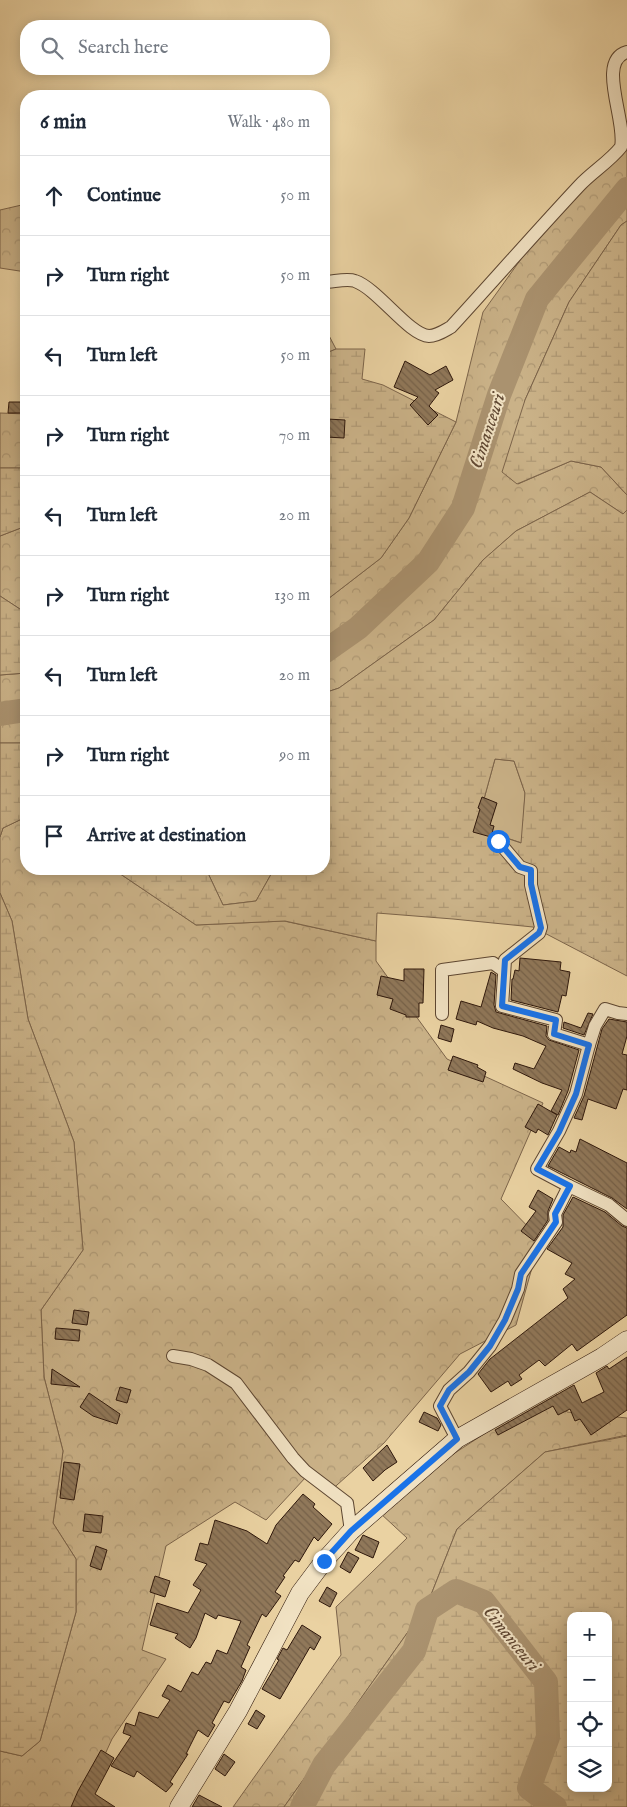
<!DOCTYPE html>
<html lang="en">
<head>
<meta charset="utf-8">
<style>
	body { margin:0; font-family:"IM FELL English",serif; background:#f2f2f3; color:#1f2937 }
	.controls { position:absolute; right:15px; bottom:15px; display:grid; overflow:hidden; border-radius:10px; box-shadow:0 2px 12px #0003 }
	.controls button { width:45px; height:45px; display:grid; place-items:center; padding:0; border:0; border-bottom:1px solid #e0e1e3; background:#fff; color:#1f2937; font:25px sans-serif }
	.stop { position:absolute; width:15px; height:15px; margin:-11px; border:4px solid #1a73e8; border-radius:50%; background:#fff }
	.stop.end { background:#1a73e8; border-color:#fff; box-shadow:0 1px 5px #0008 }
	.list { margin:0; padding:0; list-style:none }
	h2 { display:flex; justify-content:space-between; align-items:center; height:65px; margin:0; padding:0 20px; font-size:21px }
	h2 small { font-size:16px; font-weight:400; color:#747a83 }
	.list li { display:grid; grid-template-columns:32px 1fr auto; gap:15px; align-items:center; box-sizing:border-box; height:80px; padding:0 20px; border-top:1px solid #e0e1e3 }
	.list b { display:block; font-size:19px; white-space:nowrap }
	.list em { font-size:16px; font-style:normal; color:#747a83 }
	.icon { flex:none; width:28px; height:28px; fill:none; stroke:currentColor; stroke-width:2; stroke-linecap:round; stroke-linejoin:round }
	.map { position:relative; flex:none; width:627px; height:1807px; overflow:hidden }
	.search { position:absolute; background:#fff; box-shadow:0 2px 12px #0003; left:20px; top:20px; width:310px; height:55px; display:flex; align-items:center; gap:12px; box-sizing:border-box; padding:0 18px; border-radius:20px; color:#747a83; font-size:19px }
	.panel { position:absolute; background:#fff; box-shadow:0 2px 12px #0003; left:20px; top:90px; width:310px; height:785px; border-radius:20px }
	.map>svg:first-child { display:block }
</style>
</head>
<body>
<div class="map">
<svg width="627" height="1807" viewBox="0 0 627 1807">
	<defs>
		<pattern id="forest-crowns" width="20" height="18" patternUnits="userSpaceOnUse" patternTransform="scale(1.25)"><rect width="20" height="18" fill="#cab288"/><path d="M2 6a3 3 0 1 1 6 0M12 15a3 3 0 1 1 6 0" fill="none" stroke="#ae9874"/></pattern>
		<pattern id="wetland-marsh" width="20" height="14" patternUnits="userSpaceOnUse" patternTransform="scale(1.25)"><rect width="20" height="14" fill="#cab288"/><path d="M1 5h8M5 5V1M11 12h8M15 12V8" fill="none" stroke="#ae9874"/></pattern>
		<pattern id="building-back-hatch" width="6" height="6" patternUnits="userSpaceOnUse" patternTransform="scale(1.25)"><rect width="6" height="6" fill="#90785a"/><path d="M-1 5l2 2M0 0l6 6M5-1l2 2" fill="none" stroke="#766149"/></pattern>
	</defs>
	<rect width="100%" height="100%" fill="#ead2a2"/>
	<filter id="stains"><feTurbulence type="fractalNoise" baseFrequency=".004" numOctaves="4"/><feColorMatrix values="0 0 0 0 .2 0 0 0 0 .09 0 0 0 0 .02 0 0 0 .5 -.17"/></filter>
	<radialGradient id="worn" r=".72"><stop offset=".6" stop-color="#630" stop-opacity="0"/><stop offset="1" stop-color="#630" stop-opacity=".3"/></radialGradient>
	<path fill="#cab288" stroke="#7c644a" d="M 495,759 L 514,761 L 525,793 L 522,843 L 476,828 Z"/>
	<g fill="url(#forest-crowns)" stroke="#7c644a">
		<path d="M 627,137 L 627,221 L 621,225 L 569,302 L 525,400 L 518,484 L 571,461 L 601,467 L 627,495 L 627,510 L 623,514 L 590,492 L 516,531 L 483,560 L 434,620 L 339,688 L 324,693 L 324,602 L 381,558 L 409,518 L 456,422 L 483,312 L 554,213 Z"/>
		<path d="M 26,204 L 26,272 L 0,268 L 0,210 Z"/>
		<path d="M 324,326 L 336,349 L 324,354 Z"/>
		<path d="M 0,413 L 26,414 L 26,468 L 0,468 Z"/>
		<path d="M 26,526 L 26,613 L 0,596 L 0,536 Z"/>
		<path d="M 26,673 L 26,743 L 0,743 L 0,675 Z"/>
		<path d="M 26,817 L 26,869 L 113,869 L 196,925 L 284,921 L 376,941 L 376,961 L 447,1059 L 543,1103 L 501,1199 L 540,1239 L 516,1325 L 460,1354 L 384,1443 L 328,1493 L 306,1477 L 266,1520 L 235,1502 L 166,1546 L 142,1650 L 166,1659 L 112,1739 L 86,1796 L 98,1807 L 0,1807 L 0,1751 L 22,1756 L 40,1741 L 76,1612 L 76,1559 L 53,1523 L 63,1451 L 44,1377 L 41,1310 L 83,1250 L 74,1142 L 28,1019 L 12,921 L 0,893 L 0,837 L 3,828 Z"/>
		<path d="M 206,869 L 274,869 L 256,901 L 223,905 Z"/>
		<path d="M 553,1389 L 567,1412 L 627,1418 L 627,1435 L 545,1452 L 457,1529 L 427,1605 L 284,1807 L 233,1807 L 341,1655 L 336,1607 L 407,1538 L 380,1513 L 418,1477 Z"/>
	</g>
	<g fill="url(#wetland-marsh)" stroke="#7c644a" fill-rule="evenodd">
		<path d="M 627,221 L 627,495 L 601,467 L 571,461 L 517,484 L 502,472 L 525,400 L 569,302 L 621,225 Z"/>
		<path d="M 336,349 L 365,349 L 362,379 L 383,385 L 456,422 L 409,518 L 381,558 L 324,602 L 324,354 Z"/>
		<path d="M 0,468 L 26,468 L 26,526 L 0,536 Z"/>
		<path d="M 590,492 L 623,514 L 627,510 L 627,976 L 533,927 L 453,919 L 377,913 L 376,941 L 285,921 L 196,925 L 113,869 L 206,869 L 223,905 L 256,901 L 274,869 L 324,869 L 324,693 L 339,688 L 434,620 L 483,560 L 516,531 ZM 495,759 L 514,761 L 525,793 L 521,843 L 476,828 Z"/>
		<path d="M 0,596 L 26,613 L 26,673 L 0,675 Z"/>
		<path d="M 0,743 L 26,743 L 26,817 L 3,828 L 0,837 Z"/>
		<path d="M 0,893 L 12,921 L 28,1019 L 74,1142 L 83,1250 L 41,1310 L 44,1377 L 63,1451 L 53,1523 L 76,1559 L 76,1612 L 40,1741 L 22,1756 L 0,1751 Z"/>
		<path d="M 627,1436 L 627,1807 L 284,1807 L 427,1605 L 457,1529 L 545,1452 ZM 571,1616 L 608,1616 L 608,1788 L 571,1788 Z"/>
	</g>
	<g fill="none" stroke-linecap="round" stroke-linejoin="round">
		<g stroke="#aa926f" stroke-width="24">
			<path d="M 324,652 L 358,628 L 428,562 L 463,508 L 499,395 L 537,299 L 627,189"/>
			<path d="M 0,714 L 26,710"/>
			<path d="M 302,1807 L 324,1765 L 414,1651 L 427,1610 L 456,1591 L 484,1602 L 546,1682 L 548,1737 L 529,1788 L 555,1807"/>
		</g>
	</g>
	<g fill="url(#building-back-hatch)" stroke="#2e170b">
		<path d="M 405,361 L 430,375 L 446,366 L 453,380 L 435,390 L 439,393 L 429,406 L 438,415 L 428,425 L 410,405 L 418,397 L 394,387 Z"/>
		<path d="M 9,402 L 25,402 L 24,413 L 8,413 Z"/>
		<path d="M 327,419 L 345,420 L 344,438 L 326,437 Z"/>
		<path d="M 482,797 L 497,803 L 490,825 L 494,826 L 491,837 L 473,832 L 480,809 L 478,808 Z"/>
		<path d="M 520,958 L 561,962 L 560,970 L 570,972 L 566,996 L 562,995 L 558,1012 L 511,1000 L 512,979 L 513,979 L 515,970 L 519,971 Z"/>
		<path d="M 404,969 L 424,969 L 423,1003 L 419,1003 L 419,1017 L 406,1017 L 406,1015 L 390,1009 L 393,999 L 377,995 L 381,976 L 404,981 Z"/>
		<path d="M 491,972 L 496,975 L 494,1005 L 496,1012 L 547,1026 L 546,1036 L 549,1040 L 579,1050 L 568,1091 L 558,1115 L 551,1111 L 562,1090 L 542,1083 L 513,1069 L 515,1063 L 534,1069 L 546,1046 L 523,1036 L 493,1028 L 477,1021 L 476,1025 L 456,1019 L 461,1001 L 481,1007 Z"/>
		<path d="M 588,1013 L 593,1014 L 584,1035 L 563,1028 L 564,1022 L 581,1028 Z"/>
		<path d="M 609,1019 L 627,1022 L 627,1036 L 622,1054 L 627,1055 L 627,1090 L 623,1089 L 616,1109 L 588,1099 L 582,1120 L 574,1118 L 584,1096 L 602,1029 Z"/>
		<path d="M 441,1025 L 454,1029 L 451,1042 L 438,1038 Z"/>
		<path d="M 453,1056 L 478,1065 L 477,1067 L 486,1072 L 483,1082 L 448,1070 Z"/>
		<path d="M 538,1104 L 557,1115 L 548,1135 L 538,1129 L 536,1133 L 525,1127 Z"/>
		<path d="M 580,1139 L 627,1163 L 627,1209 L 612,1198 L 548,1166 L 559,1147 L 570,1153 L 571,1150 L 576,1152 Z"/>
		<path d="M 538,1190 L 553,1199 L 548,1211 L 548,1220 L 534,1241 L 521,1231 L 536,1211 L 529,1207 Z"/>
		<path d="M 573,1197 L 605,1212 L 622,1226 L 627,1228 L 627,1315 L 577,1351 L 572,1344 L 545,1366 L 539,1360 L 519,1375 L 522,1379 L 511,1386 L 508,1381 L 491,1392 L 478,1374 L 490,1359 L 568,1298 L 563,1289 L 575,1279 L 565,1274 L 572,1263 L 547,1249 L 563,1227 L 563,1215 Z"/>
		<path d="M 74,1310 L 89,1312 L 87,1325 L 72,1323 Z"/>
		<path d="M 56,1328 L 80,1330 L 79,1341 L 55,1339 Z"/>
		<path d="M 627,1357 L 627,1410 L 591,1435 L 580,1419 L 575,1421 L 570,1409 L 558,1415 L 553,1406 L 498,1435 L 495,1430 L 574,1385 L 582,1403 L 604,1392 L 596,1373 L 607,1366 L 609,1369 Z"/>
		<path d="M 52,1369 L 80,1387 L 51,1384 Z"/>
		<path d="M 120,1387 L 131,1390 L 127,1403 L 116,1400 Z"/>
		<path d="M 89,1393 L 120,1414 L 117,1424 L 93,1416 L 80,1407 Z"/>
		<path d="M 424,1412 L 437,1418 L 441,1425 L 438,1431 L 419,1422 Z"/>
		<path d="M 387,1445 L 397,1462 L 385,1470 L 373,1481 L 363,1468 Z"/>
		<path d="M 64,1462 L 80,1464 L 74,1500 L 60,1498 Z"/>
		<path d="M 303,1494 L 315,1504 L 313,1507 L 332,1524 L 318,1541 L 314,1537 L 299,1562 L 295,1560 L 283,1576 L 285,1577 L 275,1592 L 281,1596 L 266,1617 L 262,1614 L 247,1645 L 250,1647 L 241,1667 L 246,1670 L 242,1681 L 229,1703 L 224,1701 L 212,1723 L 215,1725 L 208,1737 L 198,1730 L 186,1754 L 188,1754 L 170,1782 L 173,1784 L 166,1792 L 137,1771 L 134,1777 L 111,1766 L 131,1736 L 123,1733 L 126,1723 L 135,1726 L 139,1712 L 158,1718 L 170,1700 L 162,1696 L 168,1685 L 181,1692 L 192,1672 L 198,1675 L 206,1662 L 211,1664 L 217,1650 L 227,1654 L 241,1621 L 218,1615 L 216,1619 L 205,1613 L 196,1638 L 190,1648 L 175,1638 L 178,1634 L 150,1625 L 157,1603 L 188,1613 L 201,1590 L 193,1585 L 207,1564 L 195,1560 L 200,1543 L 208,1545 L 215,1520 L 247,1531 L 267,1544 L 276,1525 Z"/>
		<path d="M 85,1514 L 103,1516 L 101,1533 L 83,1531 Z"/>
		<path d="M 363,1535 L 379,1542 L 373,1558 L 355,1550 Z"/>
		<path d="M 96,1546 L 107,1550 L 101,1570 L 90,1566 Z"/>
		<path d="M 348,1552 L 359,1558 L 350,1573 L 340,1567 Z"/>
		<path d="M 155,1576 L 170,1581 L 165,1597 L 150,1592 Z"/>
		<path d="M 327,1587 L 337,1593 L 330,1607 L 319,1601 Z"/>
		<path d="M 302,1625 L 321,1637 L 314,1650 L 310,1647 L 280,1699 L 262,1689 L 279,1660 L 277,1659 L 283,1648 L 287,1650 Z"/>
		<path d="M 256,1710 L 265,1716 L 257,1729 L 248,1724 Z"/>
		<path d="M 101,1750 L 114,1758 L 95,1794 L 115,1807 L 71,1807 L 78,1791 Z"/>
		<path d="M 224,1754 L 235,1762 L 225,1776 L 215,1769 Z"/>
		<path d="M 199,1795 L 222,1807 L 192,1807 Z"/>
	</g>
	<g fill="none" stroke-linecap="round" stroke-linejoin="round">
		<defs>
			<g id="street">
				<path d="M 324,282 C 333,282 347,278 355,281 C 378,289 409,335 429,336 C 437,336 444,331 451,327 C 494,280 536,232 579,186 C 592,172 609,162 621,147 C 627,121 596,61 627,52"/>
				<path d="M 498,841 L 520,867 L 531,871 L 531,885 L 541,927 L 539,933 L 505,960 L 502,1006 L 556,1020 L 554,1034 L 589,1045 L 595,1026 L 605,1009 L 618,1013 L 627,1014"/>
				<path d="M 442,1014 L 442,970 L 493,963 L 504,971"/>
				<path d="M 569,1186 L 537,1169 L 559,1131 L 576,1094 L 589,1045"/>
				<path d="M 173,1356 L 191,1359 L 208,1365 L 236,1383 L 293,1458 L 305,1471 L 347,1503 L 351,1531"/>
				<path d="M 457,1439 L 440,1406 L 449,1390 L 469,1372 L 490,1346 L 505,1320 L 518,1289 L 521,1274 L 556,1222 L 555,1214 L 569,1186 L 609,1205 L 627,1220"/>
			</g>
			<path id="secondary" d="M 179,1807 L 238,1711 L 300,1593 L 324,1561 L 351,1531 L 457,1439 L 602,1357 L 627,1340"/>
		</defs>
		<use href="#street" stroke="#5d4631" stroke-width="14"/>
		<use href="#secondary" stroke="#2e170b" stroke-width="19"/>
		<use href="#street" stroke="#f1e2c3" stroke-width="12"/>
		<use href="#secondary" stroke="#f1e2c3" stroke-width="18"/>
	</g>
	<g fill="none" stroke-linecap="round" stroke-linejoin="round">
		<path stroke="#1a73e8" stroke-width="6" d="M 324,1561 L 351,1531 L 457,1439 L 440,1406 L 449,1390 L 469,1372 L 490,1346 L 505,1320 L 518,1289 L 521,1274 L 556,1222 L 555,1214 L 570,1186 L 537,1169 L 559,1132 L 576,1094 L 589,1045 L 554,1034 L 556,1020 L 502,1006 L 505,960 L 539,933 L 541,928 L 531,884 L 531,870 L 520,867 L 498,841"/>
	</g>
	<g text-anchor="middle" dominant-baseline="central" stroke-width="4" stroke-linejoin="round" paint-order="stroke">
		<g font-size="19" font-style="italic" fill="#604833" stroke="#f1e2c3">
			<text transform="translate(488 431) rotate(-72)">Cimanceuri</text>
			<text transform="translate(511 1639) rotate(51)">Cimanceuri</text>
		</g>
	</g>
	<rect width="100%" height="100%" filter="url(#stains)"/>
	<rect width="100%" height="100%" fill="url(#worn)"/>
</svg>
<div class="controls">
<button>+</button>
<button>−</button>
<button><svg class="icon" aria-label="locate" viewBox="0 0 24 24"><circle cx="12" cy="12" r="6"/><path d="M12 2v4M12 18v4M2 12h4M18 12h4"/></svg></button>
<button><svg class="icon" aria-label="layers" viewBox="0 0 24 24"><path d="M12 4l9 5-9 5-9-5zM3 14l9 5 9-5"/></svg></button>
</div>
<div class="stop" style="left:498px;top:841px"></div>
<div class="stop end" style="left:324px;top:1561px"></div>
<div class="search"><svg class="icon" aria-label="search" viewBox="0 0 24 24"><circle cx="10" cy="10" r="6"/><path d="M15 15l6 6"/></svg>Search here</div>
<section class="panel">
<h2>6 min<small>Walk · 480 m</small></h2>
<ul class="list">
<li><svg class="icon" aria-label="ahead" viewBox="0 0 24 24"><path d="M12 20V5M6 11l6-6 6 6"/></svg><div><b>Continue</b></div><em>50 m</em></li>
<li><svg class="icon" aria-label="right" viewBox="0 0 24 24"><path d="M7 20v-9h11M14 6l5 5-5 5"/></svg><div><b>Turn right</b></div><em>50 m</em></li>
<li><svg class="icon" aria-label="left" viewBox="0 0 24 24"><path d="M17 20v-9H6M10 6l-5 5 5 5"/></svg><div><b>Turn left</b></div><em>50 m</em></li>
<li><svg class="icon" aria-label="right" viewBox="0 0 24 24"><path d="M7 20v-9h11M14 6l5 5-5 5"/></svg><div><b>Turn right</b></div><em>70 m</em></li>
<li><svg class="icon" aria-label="left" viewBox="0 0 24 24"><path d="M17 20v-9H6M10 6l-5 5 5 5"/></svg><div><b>Turn left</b></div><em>20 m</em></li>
<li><svg class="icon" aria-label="right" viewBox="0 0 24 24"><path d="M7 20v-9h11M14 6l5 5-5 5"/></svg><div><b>Turn right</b></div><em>130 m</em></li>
<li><svg class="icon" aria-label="left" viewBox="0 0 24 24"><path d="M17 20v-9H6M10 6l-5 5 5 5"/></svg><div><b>Turn left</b></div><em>20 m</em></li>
<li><svg class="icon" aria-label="right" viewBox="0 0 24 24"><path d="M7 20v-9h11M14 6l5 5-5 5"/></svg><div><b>Turn right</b></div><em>90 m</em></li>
<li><svg class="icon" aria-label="arrive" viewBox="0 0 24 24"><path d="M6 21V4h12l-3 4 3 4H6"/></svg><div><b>Arrive at destination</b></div></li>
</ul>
</section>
</div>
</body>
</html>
